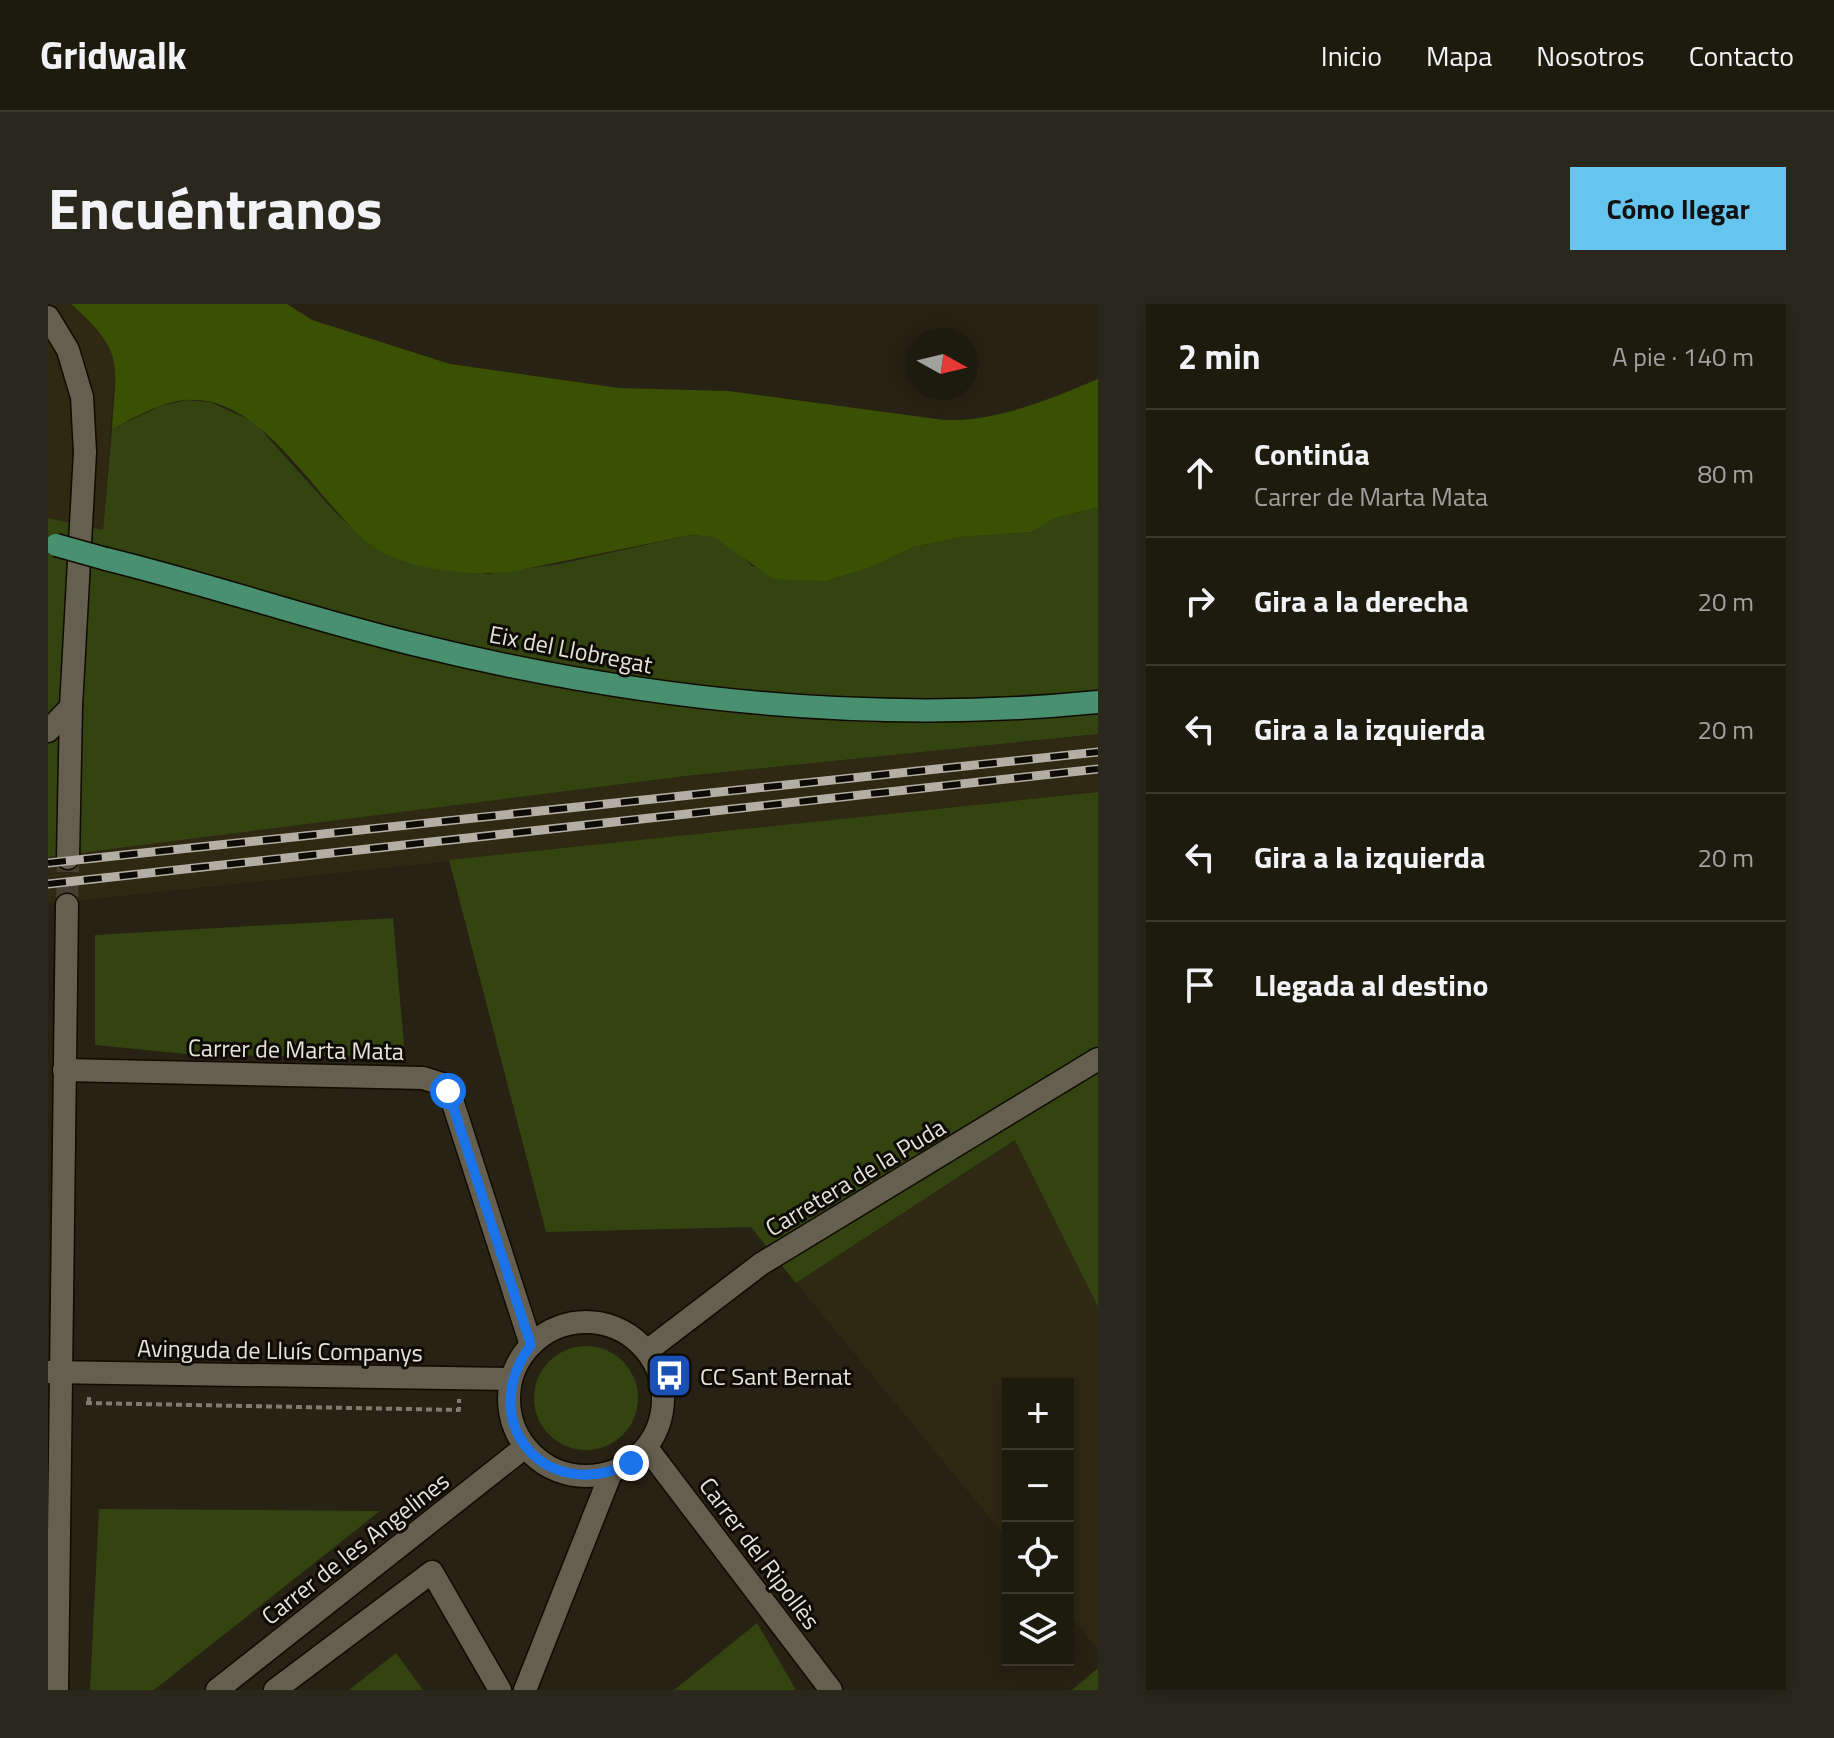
<!DOCTYPE html>
<html lang="es">
<head>
<meta charset="utf-8">
<style>
	body { margin:0; font-family:"Titillium Web",sans-serif; background:#2a271c; color:#f1f3f6 }
	.controls { position:absolute; right:24px; bottom:24px; display:grid; overflow:hidden; border-radius:0px; box-shadow:0 4px 20px #0003 }
	.controls button { width:72px; height:72px; display:grid; place-items:center; padding:0; border:0; border-bottom:2px solid #3b382e; background:#1d1a0e; color:#f1f3f6; font:40px sans-serif }
	.compass { position:absolute; left:858px; top:24px; width:72px; height:72px; border-radius:50%; background:#1d1a0e; box-shadow:0 4px 20px #0003; rotate:98deg }
	.stop { position:absolute; width:24px; height:24px; margin:-18px; border:6px solid #1a73e8; border-radius:50%; background:#fff }
	.stop.end { background:#1a73e8; border-color:#fff; box-shadow:0 2px 8px #0008 }
	.list { margin:0; padding:0; list-style:none }
	h2 { display:flex; justify-content:space-between; align-items:center; height:104px; margin:0; padding:0 32px; font-size:34px }
	h2 small { font-size:26px; font-weight:400; color:#a0a19e }
	.list li { display:grid; grid-template-columns:52px 1fr auto; gap:24px; align-items:center; box-sizing:border-box; height:128px; padding:0 32px; border-top:2px solid #3b382e }
	.list b { display:block; font-size:30px; white-space:nowrap }
	.list p { margin:0; font-size:26px; white-space:nowrap; color:#a0a19e }
	.list em { font-size:26px; font-style:normal; color:#a0a19e }
	.icon { flex:none; width:44px; height:44px; fill:none; stroke:currentColor; stroke-width:2; stroke-linecap:round; stroke-linejoin:round }
	.map { position:relative; flex:none; width:1050px; height:1386px; overflow:hidden; border-radius:0px }
	header { display:flex; align-items:center; gap:48px; box-sizing:border-box; height:112px; padding:0 40px; background:#1d1a0e; border-bottom:2px solid #3b382e }
	header strong { font-size:38px }
	nav { display:flex; gap:44px; margin-inline-start:auto; font-size:28px }
	.intro { display:flex; align-items:center; justify-content:space-between; box-sizing:border-box; height:192px; padding:0 48px }
	h1 { margin:0; font-size:56px }
	.button { padding:20px 36px; border-radius:0px; background:#65c5ee; color:#111; font-size:28px; font-weight:700 }
	main { display:flex; gap:48px; padding:0 48px }
	aside { flex:1; background:#1d1a0e; border-radius:0px; box-shadow:0 4px 20px #0003 }
	.map>svg:first-child { display:block }
</style>
</head>
<body>
<header>
<strong>Gridwalk</strong>
<nav><a>Inicio</a><a>Mapa</a><a>Nosotros</a><a>Contacto</a></nav>
</header>
<div class="intro"><h1>Encuéntranos</h1><a class="button">Cómo llegar</a></div>
<main>
<div class="map">
<svg width="1050" height="1386" viewBox="0 0 1050 1386">
	<rect width="100%" height="100%" fill="#272213"/>
	<g fill="#2f2813">
		<path d="M 0,0 L 23,0 L 64,42 L 67,66 L 55,226 L 0,214 Z"/>
		<path d="M 1050,430 L 1050,488 L 0,600 L 0,553 L 638,472 Z"/>
		<path d="M 968,836 L 1050,1003 L 1050,1346 L 1020,1309 L 1020,1080 L 960,1080 L 960,1236 L 748,979 Z"/>
	</g>
	<g fill="#341">
		<path d="M 138,96 L 162,98 L 206,118 L 287,208 L 321,240 L 366,258 L 440,270 L 511,260 L 643,231 L 666,233 L 688,246 L 704,262 L 778,277 L 821,264 L 866,243 L 914,233 L 984,228 L 1005,215 L 1050,203 L 1050,430 L 638,472 L 0,553 L 0,214 L 55,226 L 64,125 L 113,102 Z"/>
		<path d="M 1050,488 L 1050,1003 L 967,836 L 748,979 L 703,923 L 498,928 L 401,556 Z"/>
		<path d="M 345,614 L 357,753 L 149,751 L 47,741 L 47,631 Z"/>
		<circle cx="538" cy="1094" r="52"/>
		<path d="M 51,1205 L 332,1207 L 106,1386 L 42,1386 Z"/>
		<path d="M 709,1319 L 748,1386 L 626,1386 Z"/>
		<path d="M 348,1349 L 375,1386 L 301,1386 Z"/>
		<path d="M 1050,1364 L 1050,1386 L 1024,1386 Z"/>
	</g>
	<path fill="#3a5104" d="M 23,0 L 239,0 L 264,16 L 402,60 L 571,84 L 680,87 L 896,116 C 948,118 1003,95 1050,75 L 1050,203 L 1005,215 L 984,228 L 914,233 L 866,243 L 821,264 L 778,277 L 725,275 L 666,233 L 643,231 L 462,268 C 420,272 354,266 320,239 C 268,196 213,89 138,96 C 112,98 87,114 64,125 C 68,56 77,49 23,0 Z"/>
	<g fill="none" stroke-linecap="round" stroke-linejoin="round">
		<path stroke="#443f31" stroke-width="22" stroke-dasharray="22 11" stroke-linecap="butt" d="M 19,601 L 20,554"/>
		<defs>
			<g id="minor">
				<path d="M 0,13 L 20,46 L 34,93 L 37,148 L 23,403 L 20,554"/>
				<path d="M 0,427 L 23,403"/>
				<path d="M 16,766 L 375,774 L 394,780 L 404,796 L 483,1041"/>
				<path d="M 599,1144 L 783,1386"/>
				<path d="M 9,1386 L 19,601"/>
				<path d="M 169,1386 L 477,1143"/>
				<path d="M 227,1386 L 384,1268 L 452,1386"/>
				<path d="M 477,1386 L 563,1169"/>
			</g>
			<g id="tertiary">
				<circle cx="538" cy="1095" r="77"/>
				<path d="M 599,1047 L 713,960 L 1050,755"/>
				<path d="M 0,1068 L 463,1075"/>
			</g>
			<path id="primary" d="M 58,255 C 160,280 259,314 361,339 C 586,395 819,421 1050,398"/>
		</defs>
		<use href="#minor" stroke="#100b01" stroke-width="25"/>
		<use href="#tertiary" stroke="#100b01" stroke-width="25"/>
		<use href="#primary" stroke="#100b01" stroke-width="25"/>
		<g stroke="#7f7b6f" stroke-width="4" stroke-dasharray="6 4" stroke-linecap="butt">
			<path d="M 38,1099 L 411,1106 L 411,1095"/>
			<path d="M 41,1099 L 41,1089"/>
		</g>
		<use href="#minor" stroke="#655f4f" stroke-width="22"/>
		<use href="#tertiary" stroke="#655f4f" stroke-width="22"/>
		<use href="#primary" stroke="#499071" stroke-width="22"/>
		<defs>
			<g id="rail">
				<path d="M 0,559 L 1050,448"/>
				<path d="M 0,580 L 1050,465"/>
			</g>
		</defs>
		<use href="#rail" stroke="#b3afa4" stroke-width="9"/>
		<use href="#rail" stroke="#0e0b06" stroke-width="6" stroke-dasharray="18" stroke-linecap="butt"/>
		<defs>
			<path id="primary-bridge" d="M 8,241 L 58,255"/>
		</defs>
		<use href="#primary-bridge" stroke="#100b01" stroke-width="25" stroke-linecap="butt"/>
		<use href="#primary-bridge" stroke="#499071" stroke-width="22"/>
	</g>
	<g fill="none" stroke-linecap="round" stroke-linejoin="round">
		<path stroke="#1a73e8" stroke-width="10" d="M 400,787 L 483,1041 C 426,1117 497,1202 583,1159"/>
	</g>
	<defs>
		<symbol id="bus-square" viewBox="-11 -11 22 22"><rect x="-9" y="-9" width="18" height="18" rx="4" fill="#1a4fb4" stroke="#0e0b06"/><path d="M-5-6H5V4H4V6H2V4H-2V6H-4V4H-5ZM-3.5-4V0h7V-4ZM-3.5 1.2v1.5H-2V1.2ZM2 1.2v1.5H3.5V1.2Z" fill="#fff"/></symbol>
	</defs>
	<g fill-rule="evenodd">
		<use href="#bus-square" x="596" y="1046" width="51" height="51"/>
	</g>
	<g text-anchor="middle" dominant-baseline="central" stroke-width="6" stroke-linejoin="round" paint-order="stroke">
		<g font-size="24" fill="#e5e2d8" stroke="#0e0b06">
			<text transform="translate(523 345) rotate(11)">Eix del Llobregat</text>
			<text transform="translate(248 745) rotate(1)">Carrer de Marta Mata</text>
			<text transform="translate(807 873) rotate(-31)">Carretera de la Puda</text>
			<text transform="translate(232 1046) rotate(1)">Avinguda de Lluís Companys</text>
			<text transform="translate(307 1244) rotate(-38)">Carrer de les Angelines</text>
			<text transform="translate(712 1249) rotate(53)">Carrer del Ripollès</text>
		</g>
		<g font-size="24" fill="#e5e2d8" stroke="#0e0b06" text-anchor="start">
			<text x="652" y="1072">CC Sant Bernat</text>
		</g>
	</g>
</svg>
<div class="controls">
<button>+</button>
<button>−</button>
<button><svg class="icon" aria-label="locate" viewBox="0 0 24 24"><circle cx="12" cy="12" r="6"/><path d="M12 2v4M12 18v4M2 12h4M18 12h4"/></svg></button>
<button><svg class="icon" aria-label="layers" viewBox="0 0 24 24"><path d="M12 4l9 5-9 5-9-5zM3 14l9 5 9-5"/></svg></button>
</div>
<svg class="compass" viewBox="-18 -18 36 36"><path d="M0-13l5 13h-10z" fill="#e53935"/><path d="M0 13l5-13h-10z" fill="#a0a19e"/></svg>
<div class="stop" style="left:400px;top:787px"></div>
<div class="stop end" style="left:583px;top:1159px"></div>
</div>
<aside>
<h2>2 min<small>A pie · 140 m</small></h2>
<ul class="list">
<li><svg class="icon" aria-label="ahead" viewBox="0 0 24 24"><path d="M12 20V5M6 11l6-6 6 6"/></svg><div><b>Continúa</b><p>Carrer de Marta Mata</p></div><em>80 m</em></li>
<li><svg class="icon" aria-label="right" viewBox="0 0 24 24"><path d="M7 20v-9h11M14 6l5 5-5 5"/></svg><div><b>Gira a la derecha</b></div><em>20 m</em></li>
<li><svg class="icon" aria-label="left" viewBox="0 0 24 24"><path d="M17 20v-9H6M10 6l-5 5 5 5"/></svg><div><b>Gira a la izquierda</b></div><em>20 m</em></li>
<li><svg class="icon" aria-label="left" viewBox="0 0 24 24"><path d="M17 20v-9H6M10 6l-5 5 5 5"/></svg><div><b>Gira a la izquierda</b></div><em>20 m</em></li>
<li><svg class="icon" aria-label="arrive" viewBox="0 0 24 24"><path d="M6 21V4h12l-3 4 3 4H6"/></svg><div><b>Llegada al destino</b></div></li>
</ul>
</aside>
</main>
</body>
</html>
